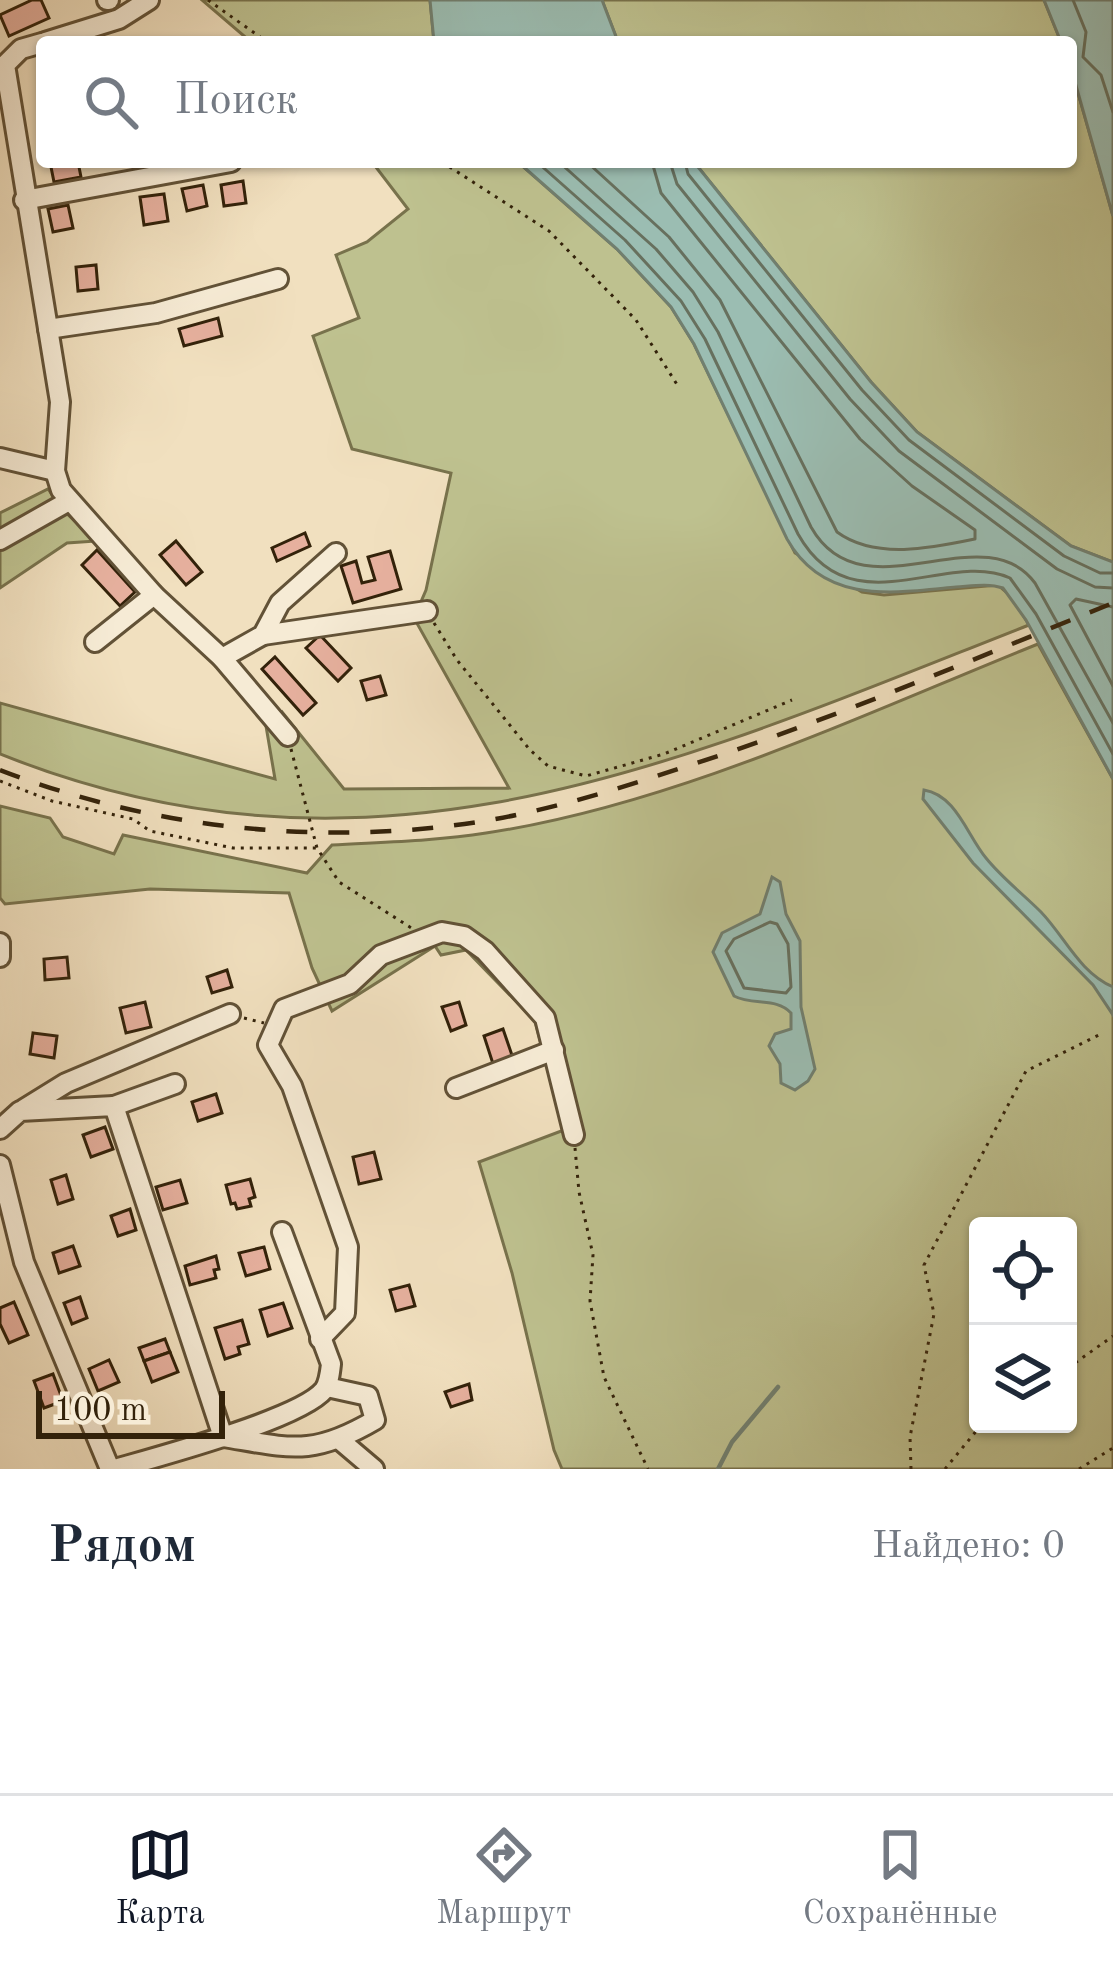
<!DOCTYPE html>
<html lang="ru">
<head>
<meta charset="utf-8">
<style>
	body { margin:0; font-family:"Old Standard TT",serif; background:#f6f6f7; color:#1f2937 }
	.controls { position:absolute; right:36px; bottom:36px; display:grid; overflow:hidden; border-radius:12px; box-shadow:0 3px 9px #0004 }
	.controls button { width:108px; height:108px; display:grid; place-items:center; padding:0; border:0; border-bottom:3px solid #e0e1e3; background:#fff; color:#1f2937; font:60px sans-serif }
	.scale { position:absolute; left:36px; bottom:30px; width:189px; box-sizing:border-box; padding-left:12px; border:6px solid #33220a; border-top:0; font-size:33px; line-height:42px; white-space:nowrap; color:#33220a; -webkit-text-stroke:9px #f6ebd5; paint-order:stroke }
	.list { margin:0; padding:0; list-style:none }
	h2 { display:flex; justify-content:space-between; align-items:center; height:156px; margin:0; padding:0 48px; font-size:51px }
	h2 small { font-size:39px; font-weight:400; color:#747a83 }
	.icon { flex:none; width:66px; height:66px; fill:none; stroke:currentColor; stroke-width:2; stroke-linecap:round; stroke-linejoin:round }
	.map { position:relative; flex:none; width:1113px; height:1469px; overflow:hidden }
	.search { position:absolute; background:#fff; box-shadow:0 3px 9px #0004; left:36px; right:36px; top:36px; height:132px; display:flex; align-items:center; gap:30px; box-sizing:border-box; padding:0 42px; border-radius:12px; color:#747a83; font-size:45px }
	.sheet { height:324px; background:#fff }
	nav { display:flex; justify-content:space-around; align-items:center; box-sizing:border-box; height:168px; border-top:3px solid #e0e1e3; background:#fff; font-size:33px; color:#747a83 }
	nav a { display:grid; justify-items:center; gap:6px }
	nav .on { color:#111827 }
	.map>svg:first-child { display:block }
</style>
</head>
<body>
<div class="map">
<svg width="1113" height="1469" viewBox="0 0 1113 1469">
	<rect width="100%" height="100%" fill="#f1e0bf"/>
	<filter id="stains"><feTurbulence type="fractalNoise" baseFrequency=".00167" numOctaves="4"/><feColorMatrix values="0 0 0 0 .2 0 0 0 0 .09 0 0 0 0 .02 0 0 0 .5 -.17"/></filter>
	<radialGradient id="worn" r=".72"><stop offset=".6" stop-color="#630" stop-opacity="0"/><stop offset="1" stop-color="#630" stop-opacity=".3"/></radialGradient>
	<g fill="#bec18f" stroke="#78724c" stroke-width="3" fill-rule="evenodd">
		<path d="M 202,0 L 430,0 L 434,42 L 251,42 Z"/>
		<path d="M 602,0 L 1044,0 L 1061,42 L 618,42 Z"/>
		<path d="M 1071,68 L 1113,216 L 1113,562 L 1071,546 L 917,432 L 871,382 L 694,162 L 1071,162 Z"/>
		<path d="M 372,162 L 518,162 L 617,249 L 671,307 L 694,344 L 795,553 L 862,592 L 884,595 L 998,585 L 1012,597 L 1029,625 C 680,762 375,904 0,754 L 0,703 L 275,779 L 266,726 L 282,712 L 344,789 L 509,788 L 414,618 L 426,590 L 451,473 L 352,449 L 313,336 L 359,318 L 336,255 L 367,242 L 408,209 Z"/>
		<path d="M 48,489 L 63,510 L 96,541 L 67,543 L 0,588 L 0,513 Z"/>
		<path d="M 1038,644 L 1113,779 L 1113,1469 L 562,1469 L 554,1450 L 512,1273 L 479,1162 L 564,1130 L 535,1021 L 466,950 L 441,955 L 435,946 L 332,1011 L 312,968 L 289,893 L 150,889 L 5,904 L 0,898 L 0,806 L 50,818 L 63,837 L 114,854 L 123,835 L 307,873 L 332,845 C 383,842 435,841 486,833 C 673,805 864,714 1038,644 ZM 978,1226 L 1068,1226 L 1068,1424 L 978,1424 Z"/>
	</g>
	<g fill="#9bbdb2" stroke="#717f6f" stroke-width="3">
		<path d="M 430,0 L 602,0 L 618,42 L 434,42 Z"/>
		<path d="M 1044,0 L 1113,0 L 1113,216 L 1071,68 L 1071,42 L 1061,42 Z"/>
		<path d="M 518,162 L 694,162 L 871,382 L 917,432 L 1071,546 L 1113,562 L 1113,779 L 1026,620 L 1003,588 C 988,583 972,586 956,587 C 893,593 824,605 787,539 L 694,344 L 671,307 L 617,249 Z"/>
		<path d="M 924,790 C 956,795 967,835 986,858 C 1002,878 1023,894 1041,912 C 1065,937 1079,972 1113,987 L 1113,1015 L 1093,985 L 973,863 L 923,799 Z"/>
		<path d="M 772,877 L 780,882 L 786,914 L 800,941 L 801,1007 L 815,1069 L 808,1081 L 795,1090 L 781,1083 L 780,1064 L 769,1046 L 775,1034 L 791,1029 L 791,1013 C 776,997 753,1006 734,996 L 713,952 L 722,933 L 760,914 Z"/>
	</g>
	<g fill="none" stroke-linecap="round" stroke-linejoin="round">
		<g stroke="#67705e" stroke-width="3">
			<path d="M 1073,0 L 1086,32 L 1083,57 L 1101,75 L 1113,112"/>
			<path d="M 537,162 L 625,240 L 681,301 L 705,339 L 798,534 C 851,629 947,549 1010,578 L 1036,614 L 1113,754"/>
			<path d="M 559,162 L 656,249 L 693,292 L 718,332 L 811,527 C 863,619 983,512 1035,583 L 1113,723"/>
			<path d="M 587,162 L 669,237 L 720,300 L 837,532 C 875,560 932,548 975,539 L 975,530 L 912,486 L 860,439 L 661,193 L 652,162"/>
			<path d="M 670,162 L 677,184 L 850,399 L 899,451 L 1057,569 L 1095,587 L 1113,588"/>
			<path d="M 685,162 L 688,174 L 862,390 L 909,440 L 1064,556 L 1100,573 L 1113,573"/>
			<path d="M 1113,607 L 1076,599 L 1070,605 L 1113,686"/>
			<path d="M 770,922 L 777,924 L 788,944 L 791,987 L 786,993 L 744,988 L 726,951 L 734,939 Z"/>
		</g>
		<path stroke="#717f6f" stroke-width="4.5" d="M 718,1469 L 732,1442 L 778,1387"/>
	</g>
	<g fill="#e6b09e" stroke="#33220a" stroke-width="3">
		<path d="M 32,0 L 41,0 L 49,18 L 9,36 L 0,15 Z"/>
		<path d="M 50,162 L 78,162 L 81,177 L 54,182 Z"/>
		<path d="M 243,181 L 246,203 L 224,206 L 221,185 Z"/>
		<path d="M 203,185 L 207,206 L 187,211 L 182,189 Z"/>
		<path d="M 164,194 L 168,221 L 144,225 L 140,197 Z"/>
		<path d="M 68,205 L 73,228 L 53,232 L 48,209 Z"/>
		<path d="M 96,265 L 98,289 L 78,291 L 76,267 Z"/>
		<path d="M 218,318 L 222,336 L 184,346 L 179,329 Z"/>
		<path d="M 305,533 L 310,546 L 277,561 L 272,548 Z"/>
		<path d="M 176,541 L 202,572 L 186,585 L 160,555 Z"/>
		<path d="M 97,550 L 135,592 L 120,606 L 82,565 Z"/>
		<path d="M 390,551 L 401,589 L 353,603 L 341,566 L 356,561 L 362,583 L 375,580 L 368,557 Z"/>
		<path d="M 320,635 L 351,668 L 338,681 L 306,648 Z"/>
		<path d="M 275,657 L 316,703 L 303,715 L 262,669 Z"/>
		<path d="M 380,676 L 386,695 L 367,700 L 361,681 Z"/>
		<path d="M 67,957 L 69,978 L 45,980 L 44,959 Z"/>
		<path d="M 227,970 L 232,987 L 212,993 L 207,977 Z"/>
		<path d="M 145,1002 L 151,1027 L 126,1033 L 120,1008 Z"/>
		<path d="M 459,1002 L 466,1025 L 451,1031 L 442,1007 Z"/>
		<path d="M 503,1029 L 515,1064 L 495,1070 L 484,1036 Z"/>
		<path d="M 33,1033 L 57,1036 L 54,1058 L 30,1054 Z"/>
		<path d="M 216,1094 L 222,1113 L 198,1121 L 192,1102 Z"/>
		<path d="M 105,1127 L 113,1149 L 91,1157 L 83,1135 Z"/>
		<path d="M 374,1152 L 381,1179 L 359,1184 L 353,1157 Z"/>
		<path d="M 66,1175 L 73,1199 L 58,1204 L 51,1180 Z"/>
		<path d="M 250,1179 L 255,1197 L 249,1199 L 251,1206 L 237,1209 L 235,1203 L 231,1204 L 226,1185 Z"/>
		<path d="M 180,1180 L 187,1203 L 163,1210 L 156,1187 Z"/>
		<path d="M 130,1209 L 136,1230 L 118,1236 L 111,1216 Z"/>
		<path d="M 73,1246 L 80,1266 L 59,1273 L 53,1253 Z"/>
		<path d="M 264,1247 L 270,1269 L 246,1276 L 239,1253 Z"/>
		<path d="M 216,1256 L 219,1269 L 214,1270 L 216,1278 L 190,1285 L 185,1266 Z"/>
		<path d="M 409,1285 L 415,1306 L 396,1311 L 390,1290 Z"/>
		<path d="M 80,1297 L 87,1318 L 72,1324 L 64,1303 Z"/>
		<path d="M 14,1302 L 28,1335 L 9,1343 L 0,1324 L 0,1308 Z"/>
		<path d="M 283,1303 L 292,1328 L 268,1336 L 260,1310 Z"/>
		<path d="M 242,1320 L 249,1344 L 238,1347 L 240,1354 L 225,1359 L 215,1328 Z"/>
		<path d="M 165,1339 L 170,1352 L 144,1361 L 139,1348 Z"/>
		<path d="M 170,1352 L 178,1372 L 152,1382 L 144,1361 Z"/>
		<path d="M 109,1360 L 119,1382 L 98,1391 L 89,1369 Z"/>
		<path d="M 53,1374 L 63,1401 L 44,1408 L 34,1381 Z"/>
		<path d="M 469,1384 L 472,1400 L 451,1407 L 445,1392 Z"/>
	</g>
	<g fill="none" stroke-linecap="round" stroke-linejoin="round">
		<defs>
			<g id="minor">
				<path d="M 107,0 L 109,0"/>
				<path d="M 45,42 L 119,19 L 149,0"/>
				<path d="M 42,43 L 21,49 L 5,65 L 60,402 L 55,471 L 61,490 L 154,595 L 222,658 L 288,736"/>
				<path d="M 24,200 L 231,162"/>
				<path d="M 48,329 L 156,313 L 278,279"/>
				<path d="M 0,458 L 55,471"/>
				<path d="M 0,540 L 69,501"/>
				<path d="M 263,635 L 427,611"/>
				<path d="M 95,642 L 154,595"/>
				<path d="M 222,658 L 263,635 L 280,603 L 336,553"/>
				<path d="M 0,943 L 0,957"/>
				<path d="M 456,1088 L 554,1050"/>
				<path d="M 114,1106 L 175,1084"/>
				<path d="M 24,1109 L 66,1083 L 230,1014"/>
				<path d="M 0,1129 L 20,1111 L 114,1106 L 223,1437 C 291,1448 312,1457 375,1420 L 368,1396 L 327,1387"/>
				<path d="M 0,1165 L 24,1262 L 110,1469"/>
				<path d="M 320,1339 L 345,1313 L 348,1247 L 292,1086 L 268,1045 L 284,1009 L 350,984 L 381,955 L 442,932 L 464,936 L 485,951 L 545,1018 L 574,1135"/>
				<path d="M 341,1441 L 374,1469"/>
				<path d="M 115,1469 C 157,1457 300,1419 324,1390 C 329,1383 330,1373 331,1364 L 282,1232"/>
			</g>
		</defs>
		<use href="#minor" stroke="#625237" stroke-width="24"/>
		<g stroke="#33220a" stroke-width="3" stroke-dasharray="3 6" stroke-linecap="butt">
			<path d="M 208,0 L 267,42"/>
			<path d="M 442,162 L 549,231 L 636,320 L 678,386"/>
			<path d="M 434,623 L 457,660 L 530,750 L 548,766 L 586,776 L 664,754 L 792,700"/>
			<path d="M 291,749 L 317,848 L 339,882 L 413,929"/>
			<path d="M 0,781 L 52,801 L 133,819 L 150,831 L 233,848 L 317,848"/>
			<path d="M 244,1018 L 264,1023"/>
			<path d="M 575,1148 L 579,1192 L 593,1255 L 590,1301 L 604,1377 L 648,1469"/>
			<path d="M 1068,1368 L 1113,1336"/>
			<path d="M 911,1469 L 910,1437 L 934,1314 L 924,1265 L 1026,1071 L 1103,1033"/>
			<path d="M 945,1469 L 982,1424"/>
			<path d="M 1079,1469 L 1113,1448"/>
		</g>
		<use href="#minor" stroke="#f6ebd5" stroke-width="18"/>
		<path stroke="#33220a" stroke-width="4.5" stroke-dasharray="21 21" stroke-linecap="butt" d="M 0,770 C 152,829 323,847 484,821 C 550,810 615,790 678,769 C 826,722 969,661 1113,603"/>
	</g>
	<rect width="100%" height="100%" filter="url(#stains)"/>
	<rect width="100%" height="100%" fill="url(#worn)"/>
</svg>
<div class="controls">
<button><svg class="icon" aria-label="locate" viewBox="0 0 24 24"><circle cx="12" cy="12" r="6"/><path d="M12 2v4M12 18v4M2 12h4M18 12h4"/></svg></button>
<button><svg class="icon" aria-label="layers" viewBox="0 0 24 24"><path d="M12 4l9 5-9 5-9-5zM3 14l9 5 9-5"/></svg></button>
</div>
<div class="scale">100 m</div>
<div class="search"><svg class="icon" aria-label="search" viewBox="0 0 24 24"><circle cx="10" cy="10" r="6"/><path d="M15 15l6 6"/></svg>Поиск</div>
</div>
<section class="sheet">
<h2>Рядом<small>Найдено: 0</small></h2>
<ul class="list">
</ul>
</section>
<nav>
<a class="on"><svg class="icon" aria-label="map" viewBox="0 0 24 24"><path d="M3 6l6-2 6 2 6-2v14l-6 2-6-2-6 2zM9 4v14M15 6v14"/></svg>Карта</a>
<a><svg class="icon" aria-label="directions" viewBox="0 0 24 24"><path d="M12 3l9 9-9 9-9-9zM9 14v-3h6M13 9l2 2-2 2"/></svg>Маршрут</a>
<a><svg class="icon" aria-label="saved" viewBox="0 0 24 24"><path d="M7 4h10v16l-5-4-5 4z"/></svg>Сохранённые</a>
</nav>
</body>
</html>
